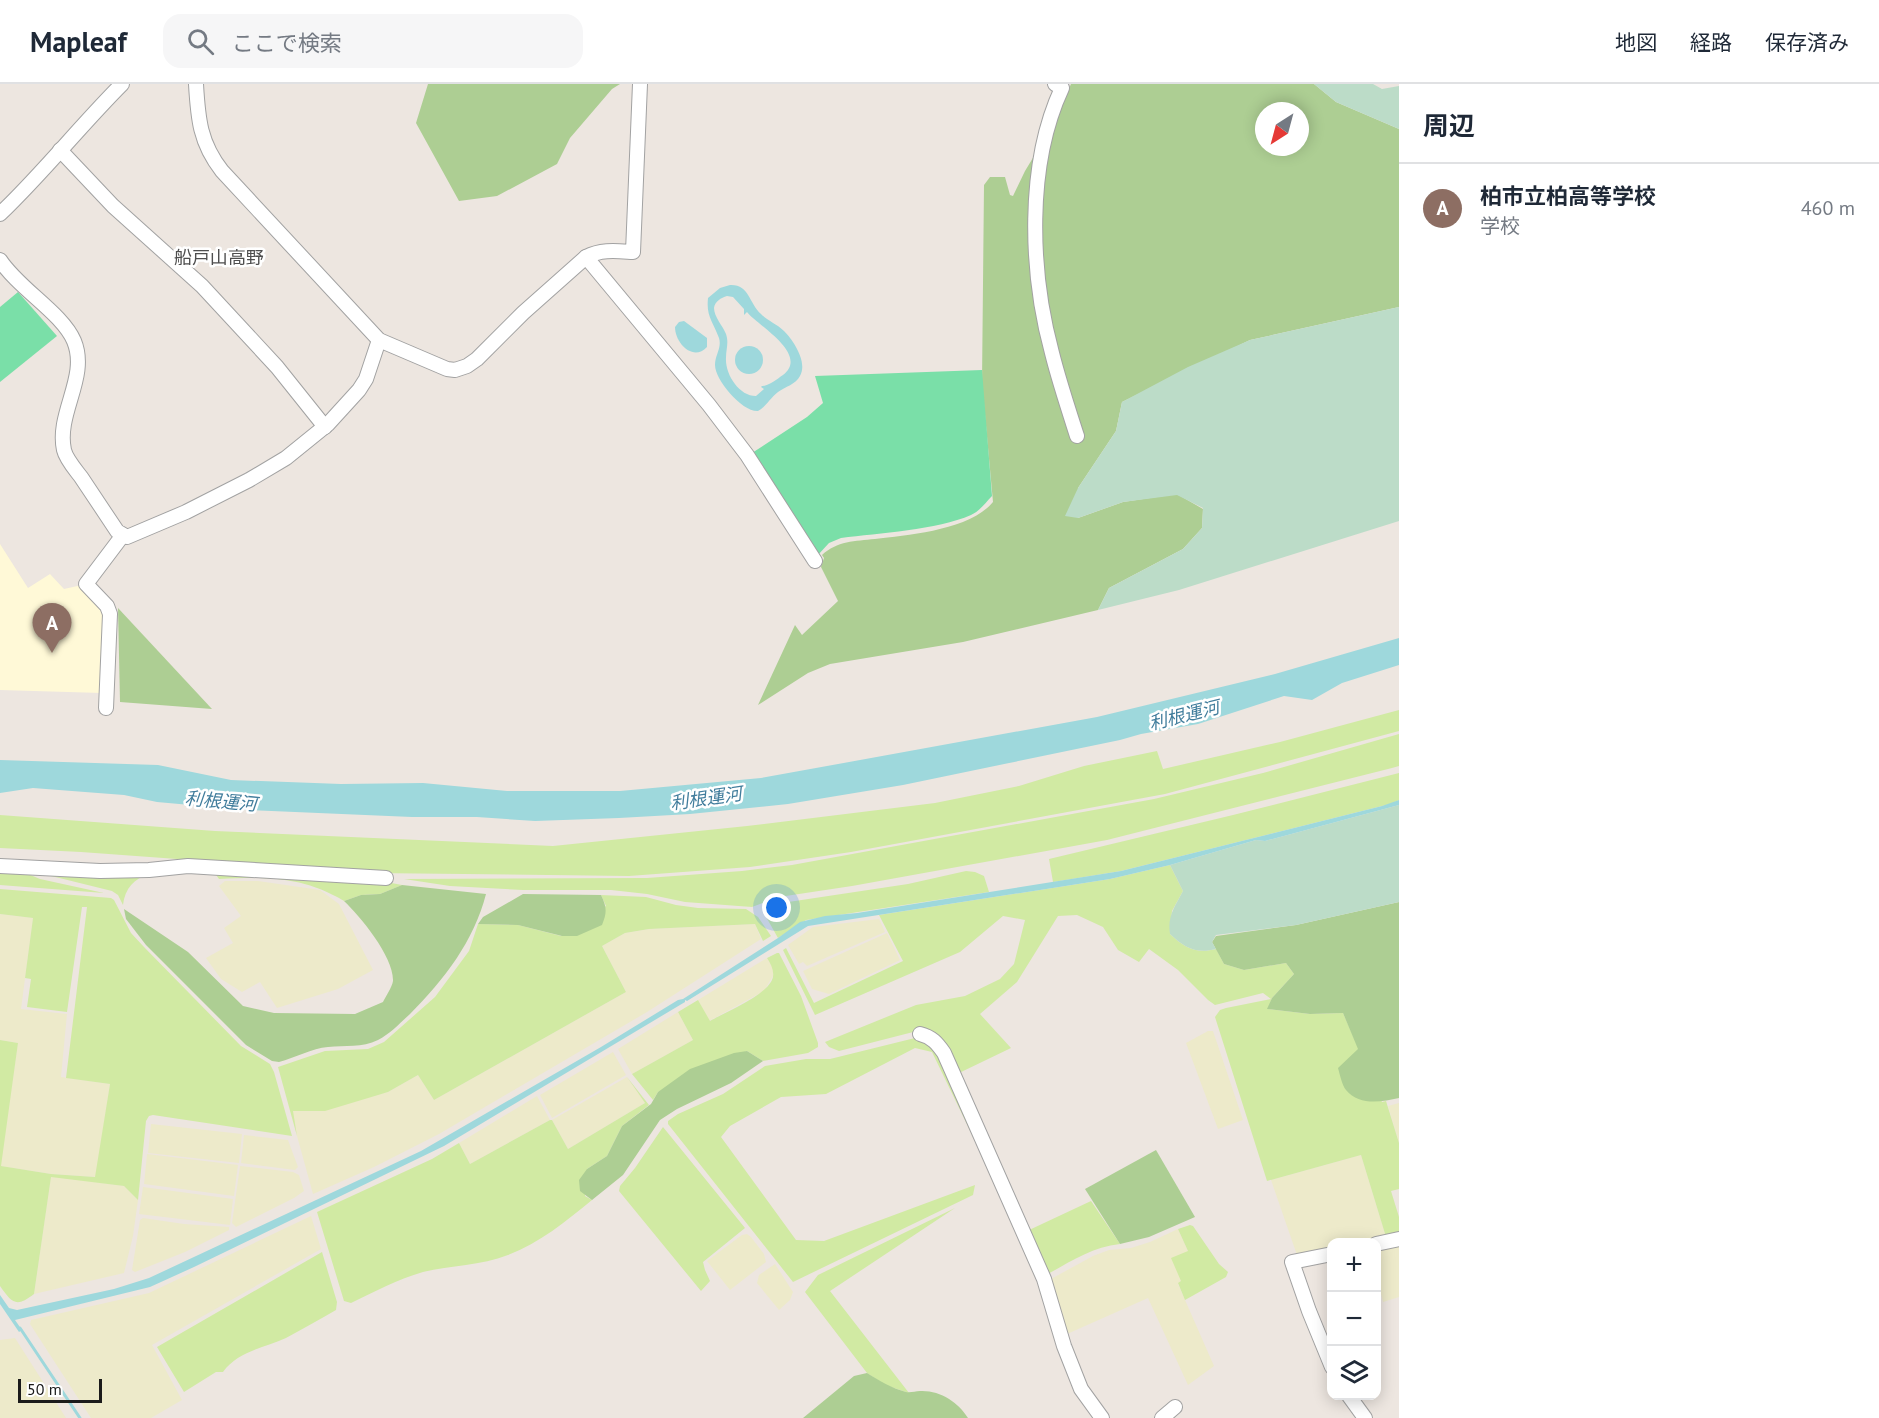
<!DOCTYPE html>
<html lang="ja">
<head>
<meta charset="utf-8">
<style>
	body { margin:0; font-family:"PT Sans","Noto Sans JP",sans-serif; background:#f6f6f7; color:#1f2937 }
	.controls { position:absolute; right:18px; bottom:18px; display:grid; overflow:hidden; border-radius:12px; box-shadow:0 3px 15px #0003 }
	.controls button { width:54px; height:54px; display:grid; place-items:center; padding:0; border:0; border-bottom:2px solid #e0e1e3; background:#fff; color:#1f2937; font:30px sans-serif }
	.compass { position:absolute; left:1255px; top:18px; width:54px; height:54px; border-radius:50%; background:#fff; box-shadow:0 3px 15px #0003; rotate:216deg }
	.scale { position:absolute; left:18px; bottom:15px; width:84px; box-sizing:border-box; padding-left:6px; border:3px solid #1b1b1b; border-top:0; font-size:16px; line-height:21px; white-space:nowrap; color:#1b1b1b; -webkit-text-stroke:4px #fff; paint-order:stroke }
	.you { position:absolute; left:777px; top:824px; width:21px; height:21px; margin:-15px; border:4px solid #fff; border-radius:50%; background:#1a73e8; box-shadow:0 0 0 9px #1a73e833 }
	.badge { display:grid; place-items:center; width:39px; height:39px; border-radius:50%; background:#ea580c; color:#fff; font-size:20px; font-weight:700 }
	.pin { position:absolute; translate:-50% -50px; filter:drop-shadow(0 2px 3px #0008) }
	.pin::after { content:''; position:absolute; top:32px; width:21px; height:18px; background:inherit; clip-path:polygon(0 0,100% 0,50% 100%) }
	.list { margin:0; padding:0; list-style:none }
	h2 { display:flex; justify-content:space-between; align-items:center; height:78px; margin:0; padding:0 24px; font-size:26px }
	h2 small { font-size:20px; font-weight:400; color:#747a83 }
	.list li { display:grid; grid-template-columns:39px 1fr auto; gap:18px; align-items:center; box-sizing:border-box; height:90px; padding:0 24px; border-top:2px solid #e0e1e3 }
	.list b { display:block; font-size:22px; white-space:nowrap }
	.list p { margin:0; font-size:20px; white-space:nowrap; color:#747a83 }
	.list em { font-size:20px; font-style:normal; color:#747a83 }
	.icon { flex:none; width:33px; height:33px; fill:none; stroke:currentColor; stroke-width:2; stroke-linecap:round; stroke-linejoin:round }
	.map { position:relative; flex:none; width:1399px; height:1334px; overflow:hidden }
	header { display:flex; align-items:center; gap:36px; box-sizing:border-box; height:84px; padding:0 30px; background:#fff; border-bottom:2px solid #e0e1e3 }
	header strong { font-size:28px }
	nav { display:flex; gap:33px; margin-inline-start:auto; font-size:21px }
	.search { width:420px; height:54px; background:#f6f6f7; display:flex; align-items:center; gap:15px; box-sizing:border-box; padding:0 21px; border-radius:18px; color:#747a83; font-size:22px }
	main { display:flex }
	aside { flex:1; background:#fff }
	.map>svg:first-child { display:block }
</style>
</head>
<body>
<header>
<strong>Mapleaf</strong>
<div class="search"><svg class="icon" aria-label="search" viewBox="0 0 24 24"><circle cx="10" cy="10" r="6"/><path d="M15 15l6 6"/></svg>ここで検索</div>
<nav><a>地図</a><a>経路</a><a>保存済み</a></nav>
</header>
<main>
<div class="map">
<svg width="1399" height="1334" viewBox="0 0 1399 1334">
	<rect width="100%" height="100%" fill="#ede6e0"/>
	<path fill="#fff9d7" d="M 0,460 L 28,504 L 50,490 L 64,505 L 82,501 L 105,526 L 102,609 L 0,606 Z"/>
	<g fill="#edeaca">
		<path d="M 225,797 L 258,797 L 320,806 L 339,820 L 373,886 L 338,905 L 277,924 L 260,898 L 242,908 L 221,895 L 206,874 L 233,859 L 224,844 L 241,832 L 219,802 Z"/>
		<path d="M 0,830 L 33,834 L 21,925 L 67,930 L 61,993 L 110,1000 L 96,1093 L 51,1090 L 0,1082 L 18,959 L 0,956 Z"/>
		<path d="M 879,835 L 885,848 L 807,882 L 803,878 L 799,880 L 788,861 L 813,843 Z"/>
		<path d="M 755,840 L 761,855 L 647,928 L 439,1050 L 374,1083 L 313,1110 L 297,1052 L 292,1027 L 302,1027 L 388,1008 L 418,991 L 434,1016 L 626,908 L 602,862 L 625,849 L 649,845 Z"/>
		<path d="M 887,849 L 900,876 L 829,910 L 812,905 L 803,887 Z"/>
		<path d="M 767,874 L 773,884 L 773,892 L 764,907 L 709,937 L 698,916 Z"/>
		<path d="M 678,928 L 693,956 L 632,990 L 618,965 Z"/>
		<path d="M 1208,947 L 1213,947 L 1243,1036 L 1218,1045 L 1186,959 Z"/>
		<path d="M 613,968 L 626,991 L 552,1034 L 540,1011 Z"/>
		<path d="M 627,993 L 645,1019 L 568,1065 L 552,1036 Z"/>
		<path d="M 537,1012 L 550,1036 L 470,1080 L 459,1059 Z"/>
		<path d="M 1399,1019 L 1399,1059 L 1388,1022 Z"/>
		<path d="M 151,1040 L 242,1050 L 239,1079 L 148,1069 Z"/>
		<path d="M 244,1051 L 288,1056 L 298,1083 L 295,1086 L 241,1079 Z"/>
		<path d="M 147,1070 L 238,1081 L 234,1112 L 144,1100 Z"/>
		<path d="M 1361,1071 L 1386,1153 L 1358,1158 L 1332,1158 L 1331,1164 L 1297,1171 L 1271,1096 Z"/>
		<path d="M 240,1082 L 293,1088 L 299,1091 L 304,1107 L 294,1114 L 236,1143 L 232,1139 Z"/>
		<path d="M 51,1092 L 124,1102 L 138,1116 L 133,1152 L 124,1189 L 34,1210 Z"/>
		<path d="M 143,1103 L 233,1115 L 230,1141 L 139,1130 Z"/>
		<path d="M 311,1132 L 321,1165 L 152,1261 L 182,1316 L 151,1334 L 91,1334 L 30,1240 L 31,1236 L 149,1209 Z"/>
		<path d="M 143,1134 L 184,1140 L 229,1143 L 229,1146 L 185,1168 L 135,1188 L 132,1186 L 140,1136 Z"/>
		<path d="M 1178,1145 L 1188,1167 L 1181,1197 L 1178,1200 L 1214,1282 L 1188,1301 L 1148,1214 L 1067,1250 L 1051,1195 L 1093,1172 L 1109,1166 L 1131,1164 L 1150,1158 Z"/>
		<path d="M 747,1150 L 751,1153 L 764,1170 L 766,1178 L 730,1206 L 707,1177 L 742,1151 Z"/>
		<path d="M 1399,1157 L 1399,1213 L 1383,1218 L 1377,1194 L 1376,1162 Z"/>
		<path d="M 775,1180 L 793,1208 L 790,1216 L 779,1226 L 757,1199 L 759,1191 Z"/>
		<path d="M 15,1254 L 66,1334 L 0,1334 L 0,1256 Z"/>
	</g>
	<g fill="#d1eaa3">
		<path d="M 1399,626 L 1399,647 L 1165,710 L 851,768 L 750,783 L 629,792 L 370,789 L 81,768 L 0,764 L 0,731 L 215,747 L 553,762 L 747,742 L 935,719 L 1019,702 L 1084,682 L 1157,667 L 1163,685 L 1280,658 Z"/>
		<path d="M 1399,650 L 1399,682 L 1392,684 L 1107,756 L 852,802 L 779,813 L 752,823 L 685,818 L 647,810 L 611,806 L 523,806 L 450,802 L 404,795 L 647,794 L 742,787 L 792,781 L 1154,715 L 1263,689 Z"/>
		<path d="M 1399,689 L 1399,716 L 1390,720 L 1121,787 L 1053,798 L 1049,775 L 1233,731 Z"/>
		<path d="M 1170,781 L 1183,807 L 1172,827 L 1170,850 C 1185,864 1196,870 1216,865 L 1224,880 L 1244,886 L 1286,879 L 1294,890 L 1272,914 L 1268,925 L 1310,930 L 1343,929 L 1382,1018 L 1386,1017 L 1399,1059 L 1399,1105 L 1391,1107 L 1399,1133 L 1399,1150 L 1386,1153 L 1361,1071 L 1267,1097 L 1215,933 L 1220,926 L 1226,924 L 1271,915 L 1263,909 L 1215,921 L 1208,916 L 1178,886 L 1149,865 L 1139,878 L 1118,866 L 1103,843 L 1077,831 L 1058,832 L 1017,898 L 980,930 L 1011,964 L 957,990 L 921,946 L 839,967 L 829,963 L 825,958 L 916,921 L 965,912 L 1000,895 L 1014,880 L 1025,836 L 1003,832 L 960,868 L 815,931 L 783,866 L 786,864 L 814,919 L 903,877 L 879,831 L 1110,795 Z"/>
		<path d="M 0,785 L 21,787 L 40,795 L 104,809 L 0,801 Z"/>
		<path d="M 31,787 L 149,790 C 134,795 125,804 123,821 L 118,811 L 112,807 Z"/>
		<path d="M 966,787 L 975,788 L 984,792 L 989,808 L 806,836 L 778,854 L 765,831 L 766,825 L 775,820 L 908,800 Z"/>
		<path d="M 214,788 L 381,797 L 402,801 L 380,810 L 361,811 L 344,817 C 302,792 266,793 219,795 Z"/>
		<path d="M 0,805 L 111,814 L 114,816 L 131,849 L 144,863 L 241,962 L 270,980 L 274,988 L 292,1052 L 153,1031 L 149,1032 L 146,1037 L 138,1116 L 124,1102 L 51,1093 L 34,1210 C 16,1224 12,1219 0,1202 L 0,956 L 18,959 L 1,1082 L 51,1090 L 95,1093 L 110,1000 L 66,994 L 87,823 L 82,823 L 67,928 L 27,923 L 31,895 L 25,894 L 33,834 L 0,830 Z"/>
		<path d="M 601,811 L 646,813 L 676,821 L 698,824 L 746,825 L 758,833 L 771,852 L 763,857 L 755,840 L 649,845 L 625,849 L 602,862 L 626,908 L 434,1016 L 418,991 L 388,1008 L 325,1027 L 293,1027 L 297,1052 L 278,983 L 325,967 L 368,965 L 384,958 L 435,913 L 469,867 L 478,840 L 518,841 L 561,852 L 606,822 Z"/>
		<path d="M 777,869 L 779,869 L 801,912 L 818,959 L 818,963 L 808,969 L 763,977 L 747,967 L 658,1008 L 653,1016 L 632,990 L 693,956 L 678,928 L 698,916 L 710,937 C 725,928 769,911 773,893 C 774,886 771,880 767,874 Z"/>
		<path d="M 919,953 L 934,962 L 993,1094 L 932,968 L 915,964 L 826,1010 L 781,1013 L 730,1042 L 721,1053 L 796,1156 L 824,1157 L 975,1101 L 973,1111 L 793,1198 L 668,1040 L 668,1037 L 678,1030 L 723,1010 L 765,982 L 806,975 L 830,975 Z"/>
		<path d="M 627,993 L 649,1021 L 622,1042 L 607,1072 L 587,1085 L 585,1112 L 592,1116 C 566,1137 540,1159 508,1171 C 481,1182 451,1181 423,1188 C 398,1195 374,1208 351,1219 L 344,1217 L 317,1128 L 432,1075 L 459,1059 L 470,1080 L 550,1036 L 552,1036 L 568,1065 L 645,1019 Z"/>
		<path d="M 663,1043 L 745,1144 L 703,1178 L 705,1186 L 710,1197 L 701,1207 L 619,1107 L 620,1102 L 635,1084 Z"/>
		<path d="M 1091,1117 L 1120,1160 C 1092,1163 1070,1178 1046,1191 L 1027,1147 Z"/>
		<path d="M 955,1124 L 830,1207 L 909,1309 L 885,1301 L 867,1289 L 805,1208 L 818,1191 Z"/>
		<path d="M 1190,1141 L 1193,1142 L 1219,1180 L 1228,1188 L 1226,1193 L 1185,1216 L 1178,1199 L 1181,1197 L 1171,1174 L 1188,1167 L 1178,1145 Z"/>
		<path d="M 322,1168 L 337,1218 L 336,1226 C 320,1235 303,1245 286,1254 C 264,1264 238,1267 223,1288 L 216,1288 L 184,1308 L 157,1263 Z"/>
	</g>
	<g fill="#adce93" fill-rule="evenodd">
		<path d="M 428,0 L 620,0 L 612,5 L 570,54 L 557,80 L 497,112 L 459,117 L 416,39 Z"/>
		<path d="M 1071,0 L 1314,0 L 1336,18 L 1399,45 L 1399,223 L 1250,256 L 1122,318 L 1116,347 L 1078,404 L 1078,434 L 1123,418 L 1177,410 L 1203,425 L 1202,444 L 1183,465 L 1109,504 L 1098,526 L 963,558 L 830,580 L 808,589 L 758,621 L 795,541 L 802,551 L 838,517 L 821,483 L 824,474 L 822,471 C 837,457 855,457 875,455 C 909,451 970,446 993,418 L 982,298 L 984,101 L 990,93 L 1005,93 L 1010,111 L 1013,112 L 1025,87 L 1054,39 ZM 1264,27 L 1300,27 L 1300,63 L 1264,63 Z"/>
		<path d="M 118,524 L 212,625 L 120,618 Z"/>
		<path d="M 402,801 L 486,810 C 474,857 444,896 410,930 C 400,939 390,950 378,956 C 362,964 345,961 328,963 C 312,964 295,974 279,978 L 272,977 L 246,961 L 146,861 L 126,835 L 124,825 L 188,868 L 243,922 L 274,929 L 355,930 L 383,918 C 386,912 392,903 393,897 C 394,873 360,832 344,817 L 361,811 L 380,810 Z"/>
		<path d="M 523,810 L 601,811 C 607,823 607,829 602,841 L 577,852 L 562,852 L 518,841 L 478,840 L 483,833 Z"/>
		<path d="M 1399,818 L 1399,1014 C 1381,1018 1359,1022 1346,1006 C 1342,1001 1340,991 1338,984 L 1358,965 L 1343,929 L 1310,930 L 1267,925 L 1272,914 L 1294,890 L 1286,879 L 1244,886 L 1224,880 L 1212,858 L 1216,852 L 1296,841 Z"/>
		<path d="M 747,967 L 763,977 L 731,999 L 677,1025 L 660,1036 L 623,1091 L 592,1116 L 580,1107 L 579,1096 L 587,1085 L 607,1072 L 622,1042 L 651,1020 L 658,1008 L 690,985 L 734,969 Z"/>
		<path d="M 1156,1066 L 1195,1133 L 1149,1153 L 1120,1160 L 1085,1105 Z"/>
		<path d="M 867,1289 C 880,1297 891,1304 906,1308 C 911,1309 915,1307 920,1307 C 940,1306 958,1318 968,1334 L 803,1334 L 854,1292 Z"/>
	</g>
	<g fill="#bcdcc8">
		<path d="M 1314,0 L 1373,0 L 1382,5 L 1399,2 L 1399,45 L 1336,18 Z"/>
		<path d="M 1399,223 L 1399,437 L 1179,506 L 1098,526 L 1109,504 L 1183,465 L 1202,444 L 1203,424 L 1177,411 L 1123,418 L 1078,434 L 1065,432 L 1078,404 L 1116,347 L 1122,318 L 1188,283 L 1250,256 Z"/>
		<path d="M 1399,721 L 1399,818 L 1296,841 L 1216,851 L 1212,858 L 1216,865 C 1196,870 1185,864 1170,850 C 1167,833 1175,822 1183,807 L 1170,781 L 1256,756 L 1265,757 Z"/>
	</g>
	<g fill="#7adfa8">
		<path d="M 18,208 L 57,252 L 0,298 L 0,223 Z"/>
		<path d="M 982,286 L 992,412 C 986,418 980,427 971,431 C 937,446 879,449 841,454 L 829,459 L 817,472 L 752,369 L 807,333 L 823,319 L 815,292 Z"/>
	</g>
	<g fill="#9ed8dc" fill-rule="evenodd">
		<path d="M 730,201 C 749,200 749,219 761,230 C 768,237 777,240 784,247 C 793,256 808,278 800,292 C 796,300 785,303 778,308 C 770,314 766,323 758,327 C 742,328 715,296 715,281 C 715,271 722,264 719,254 C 713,237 706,233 708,214 L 720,204 ZM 727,212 L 733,213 L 744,225 L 744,231 L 747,228 C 757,241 810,270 783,291 C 777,295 769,302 762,302 L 761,303 L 764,305 L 756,312 C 739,312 725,290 726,274 C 726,265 729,259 726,250 C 723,242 714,233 714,224 C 715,217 721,214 727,212 Z"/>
		<path d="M 684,237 L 707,254 L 707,263 C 693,278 675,259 675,243 L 679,238 Z"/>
		<circle cx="749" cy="276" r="14"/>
		<path d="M 1399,554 L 1399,581 L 1342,599 L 1312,616 L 1284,612 L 1198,640 L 1141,650 L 1120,656 L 903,701 L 788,720 L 690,730 L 619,734 L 535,737 L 477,733 L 412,733 L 246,726 L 157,718 L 124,711 L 33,704 L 0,709 L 0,676 L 158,681 L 231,696 L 341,700 L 423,699 L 507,707 L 620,707 L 761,694 L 1097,633 L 1275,590 Z"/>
		<path d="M 1399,716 L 1399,721 L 1265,757 L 1256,756 L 1170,781 L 1110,795 L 808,842 L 687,917 L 685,916 L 685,918 L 444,1062 L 194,1183 L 150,1203 L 15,1236 L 22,1246 L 19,1248 L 0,1220 L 0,1211 L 9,1224 L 17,1226 L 114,1205 L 149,1194 L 421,1067 L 601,963 L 678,916 L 683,915 L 778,854 L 800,838 L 825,832 L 857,829 L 1121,787 L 1382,722 Z"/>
	</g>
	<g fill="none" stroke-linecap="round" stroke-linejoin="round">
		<path stroke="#9ed8dc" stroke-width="3" d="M 20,1244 L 80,1334"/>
		<defs>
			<g id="street">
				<path d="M 196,0 C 198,35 200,59 222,87 L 379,256 L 447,285 L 455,286 L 467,282 L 477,275 L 523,229 L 586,173 C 602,165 616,167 633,168 L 640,0"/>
				<path d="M 1055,0 L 1062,4 C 1026,81 1030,188 1052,269 C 1059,297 1068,324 1077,352"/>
				<path d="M 60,66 L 113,122 L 202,202 L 277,283 L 325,343"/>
				<path d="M 0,130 C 43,89 80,42 122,0"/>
				<path d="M 586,173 L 709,321 L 747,371 L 815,477"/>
				<path d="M 0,176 C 19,205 62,229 74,257 C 89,293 56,329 64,366 C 66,375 75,385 81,393 C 93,411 105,429 117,447 L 127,453 L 186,428 L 249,396 L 286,374 L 328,340 L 359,306 L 366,295 L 379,256"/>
				<path d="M 106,624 L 110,530 L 107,522 L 86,500 L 123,451"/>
				<path d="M 0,782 L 100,787 L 149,786 L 188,782 L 386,794"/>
				<path d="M 920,950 C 932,953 937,959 944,969 L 1044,1195 L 1064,1262 L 1081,1305 L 1102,1334"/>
				<path d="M 1376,1160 L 1399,1155"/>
				<path d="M 1332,1170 L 1292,1178 L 1309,1227 L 1332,1283"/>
				<path d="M 1349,1312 L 1365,1334"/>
				<path d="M 1162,1334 L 1175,1323"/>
			</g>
		</defs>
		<use href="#street" stroke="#a2a2a2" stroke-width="16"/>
		<use href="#street" stroke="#fff" stroke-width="14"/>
	</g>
	<g text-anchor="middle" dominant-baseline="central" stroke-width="5" stroke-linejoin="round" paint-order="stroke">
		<g font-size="18" fill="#4e4e4e" stroke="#fff">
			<text x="219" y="173">船戸山高野</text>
		</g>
		<g font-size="18" font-style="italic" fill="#417d9c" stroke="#fff">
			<text transform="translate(1184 631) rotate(-14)">利根運河</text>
			<text transform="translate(706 714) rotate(-8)">利根運河</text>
			<text transform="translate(221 717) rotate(5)">利根運河</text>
		</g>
	</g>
</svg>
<div class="controls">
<button>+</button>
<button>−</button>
<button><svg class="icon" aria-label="layers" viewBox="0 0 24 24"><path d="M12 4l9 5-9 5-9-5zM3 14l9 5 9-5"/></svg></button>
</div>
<svg class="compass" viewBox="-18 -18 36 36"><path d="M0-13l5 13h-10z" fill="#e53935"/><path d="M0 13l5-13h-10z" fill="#747a83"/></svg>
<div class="scale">50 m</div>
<div class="you"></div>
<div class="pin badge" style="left:52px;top:569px;background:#8d6e63">A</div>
</div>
<aside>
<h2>周辺<small></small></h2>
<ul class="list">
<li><span class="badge" style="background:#8d6e63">A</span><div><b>柏市立柏高等学校</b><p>学校</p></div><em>460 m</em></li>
</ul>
</aside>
</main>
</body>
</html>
